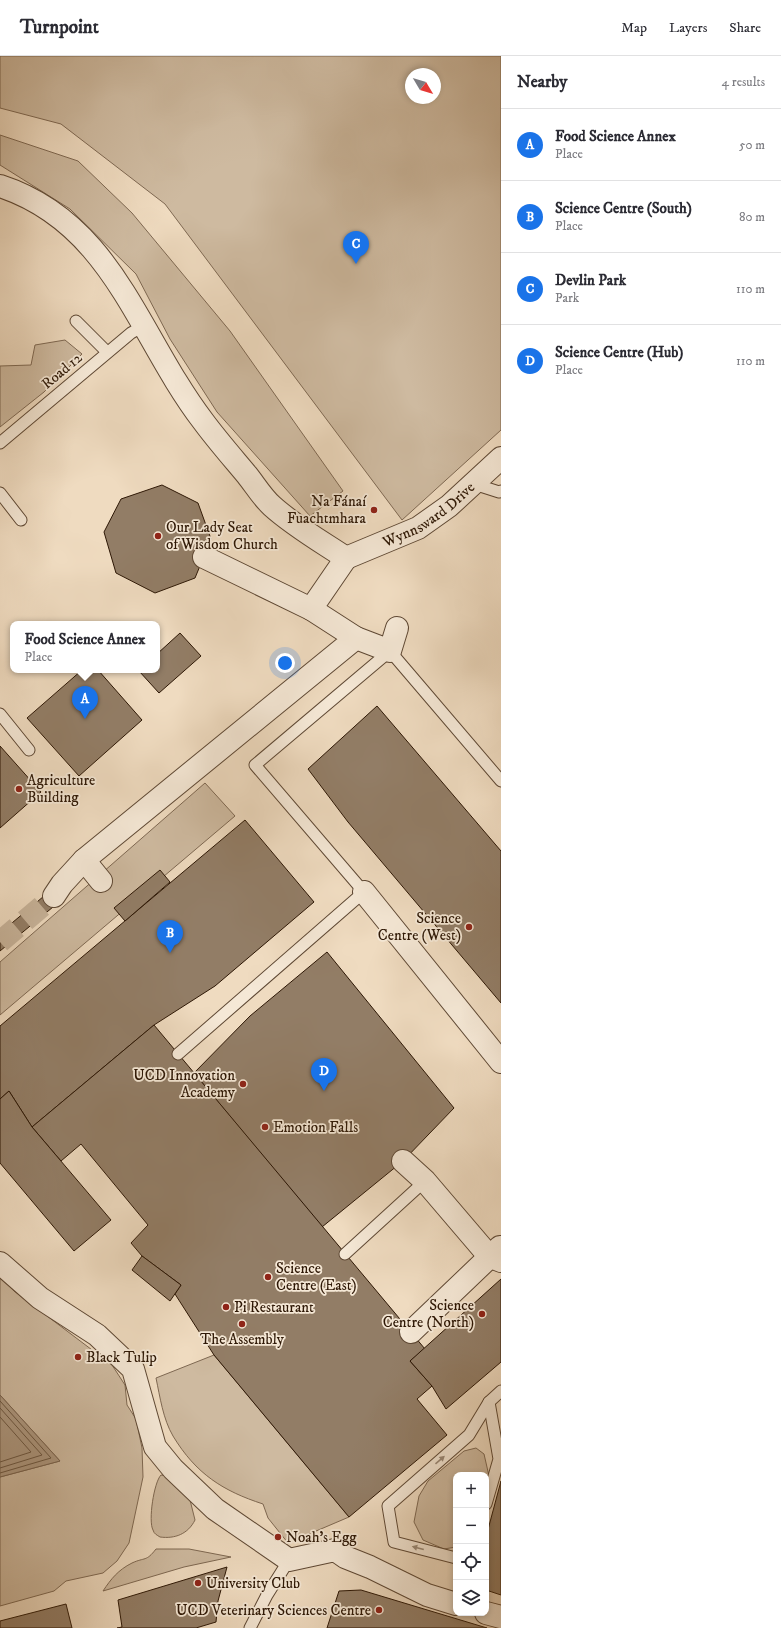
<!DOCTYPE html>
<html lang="en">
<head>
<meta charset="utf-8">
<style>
	body { margin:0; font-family:"IM FELL DW Pica",serif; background:#f7f7f7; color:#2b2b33 }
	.controls { position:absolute; right:12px; bottom:12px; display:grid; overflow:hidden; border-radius:8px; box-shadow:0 2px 6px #0003 }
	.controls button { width:36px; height:36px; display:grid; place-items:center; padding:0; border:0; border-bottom:1px solid #e1e1e2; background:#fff; color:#2b2b33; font:20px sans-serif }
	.compass { position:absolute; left:405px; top:12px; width:36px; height:36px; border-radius:50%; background:#fff; box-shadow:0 2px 6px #0003; rotate:128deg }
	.you { position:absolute; left:285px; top:607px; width:14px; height:14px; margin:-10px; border:3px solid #fff; border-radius:50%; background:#1a73e8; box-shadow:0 0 0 6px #1a73e833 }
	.badge { display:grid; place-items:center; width:26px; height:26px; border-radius:50%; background:#1a73e8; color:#fff; font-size:13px; font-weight:700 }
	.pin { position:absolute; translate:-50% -33px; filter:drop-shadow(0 1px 2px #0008) }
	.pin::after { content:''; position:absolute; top:21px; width:14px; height:12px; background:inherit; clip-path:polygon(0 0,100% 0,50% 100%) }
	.popup { position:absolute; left:10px; top:565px; width:150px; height:52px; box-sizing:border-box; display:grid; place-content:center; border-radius:8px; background:#fff; filter:drop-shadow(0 1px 3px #0005); font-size:13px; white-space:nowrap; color:#7c7c81 }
	.popup b { font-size:15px; color:#2b2b33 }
	.popup::after { content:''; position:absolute; left:50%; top:100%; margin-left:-8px; border:8px solid transparent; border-top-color:#fff }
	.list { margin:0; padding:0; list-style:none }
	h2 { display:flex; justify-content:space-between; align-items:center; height:52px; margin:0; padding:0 16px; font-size:17px }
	h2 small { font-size:13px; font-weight:400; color:#7c7c81 }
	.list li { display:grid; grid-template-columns:26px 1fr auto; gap:12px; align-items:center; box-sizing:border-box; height:72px; padding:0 16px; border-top:1px solid #e1e1e2 }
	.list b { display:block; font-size:15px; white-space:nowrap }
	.list p { margin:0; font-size:13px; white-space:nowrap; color:#7c7c81 }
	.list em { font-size:13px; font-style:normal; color:#7c7c81 }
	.icon { flex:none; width:22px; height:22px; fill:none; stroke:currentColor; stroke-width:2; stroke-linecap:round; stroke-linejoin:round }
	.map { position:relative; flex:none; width:501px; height:1572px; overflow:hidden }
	header { display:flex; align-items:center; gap:24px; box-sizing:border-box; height:56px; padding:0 20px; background:#fff; border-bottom:1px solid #e1e1e2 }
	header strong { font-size:19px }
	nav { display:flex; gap:22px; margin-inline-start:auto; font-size:14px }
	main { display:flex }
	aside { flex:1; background:#fff }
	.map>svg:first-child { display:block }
</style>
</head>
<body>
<header>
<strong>Turnpoint</strong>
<nav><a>Map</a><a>Layers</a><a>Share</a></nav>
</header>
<main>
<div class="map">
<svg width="501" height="1572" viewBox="0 0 501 1572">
	<rect width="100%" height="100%" fill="#efdbc0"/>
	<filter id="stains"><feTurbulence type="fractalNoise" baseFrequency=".005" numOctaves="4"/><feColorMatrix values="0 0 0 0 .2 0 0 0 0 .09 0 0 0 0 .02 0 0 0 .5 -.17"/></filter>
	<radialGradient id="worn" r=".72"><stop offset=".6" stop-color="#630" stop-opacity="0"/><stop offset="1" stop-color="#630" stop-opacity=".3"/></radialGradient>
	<g fill="#cebaa0" stroke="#7e6852" fill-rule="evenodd">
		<path d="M 0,0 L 501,0 L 501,374 L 402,464 L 165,148 L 61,68 L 0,52 ZM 411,18 L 435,18 L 435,42 L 411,42 Z"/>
		<path d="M 0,79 L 78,105 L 132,157 L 230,275 L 343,435 L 310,460 L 217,356 L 170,283 L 136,218 L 70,153 L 0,109 Z"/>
		<path d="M 65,284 L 82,298 L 44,336 L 0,371 L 0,310 L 31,309 L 35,289 Z"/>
		<path d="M 205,727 L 235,760 L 0,959 L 0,906 Z"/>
		<path d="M 0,1218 L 14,1235 L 112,1309 L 125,1329 L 127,1349 L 136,1363 L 142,1392 L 143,1421 L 129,1487 L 117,1505 L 103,1517 L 66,1525 L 54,1535 L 0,1550 L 0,1421 L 60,1405 L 0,1339 Z"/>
		<path d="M 214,1299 L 349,1461 L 288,1487 L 268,1462 L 263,1448 C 223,1435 196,1418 173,1380 C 163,1363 160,1341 156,1322 Z"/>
		<path d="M 476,1392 L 484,1398 L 489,1420 L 486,1431 L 486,1419 L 456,1419 L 456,1491 L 444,1493 L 423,1484 L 414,1466 L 419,1440 L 428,1425 L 464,1395 Z"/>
		<path d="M 161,1419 L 167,1420 L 190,1444 L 195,1464 C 188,1478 175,1483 160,1481 C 157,1479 154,1478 153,1474 C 148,1465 154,1426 161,1419 Z"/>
		<path d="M 156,1493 L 189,1493 L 231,1501 L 184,1511 L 103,1535 C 111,1523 118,1514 132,1507 C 145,1501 146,1506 156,1493 Z"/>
	</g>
	<path fill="#ad9880" stroke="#7a644f" d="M 0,1339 L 60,1405 L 0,1421 Z"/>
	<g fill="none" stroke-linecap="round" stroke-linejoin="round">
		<g stroke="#6d5842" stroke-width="1">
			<path d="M 0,1345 L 51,1402 L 0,1417"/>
			<path d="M 0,1352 L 42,1399 L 0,1412"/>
			<path d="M 0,1361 L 31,1396 L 0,1406"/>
		</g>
	</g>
	<g fill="#927d66" stroke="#2d1705">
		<path d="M 162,429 L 198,447 L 211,483 L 195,522 L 155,537 L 116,517 L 104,476 L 121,443 Z"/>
		<path d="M 180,577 L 201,600 L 159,637 L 139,615 L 157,614 L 157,598 Z"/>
		<path d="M 82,614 L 98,614 L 142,664 L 79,720 L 27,662 Z"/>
		<path d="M 377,650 L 501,795 L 501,947 L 348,766 L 308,713 Z"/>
		<path d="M 0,690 L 41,736 L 0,772 Z"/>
		<path d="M 245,764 L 314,846 L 215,930 L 154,969 L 32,1071 L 9,1035 L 0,1043 L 0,970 Z"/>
		<path d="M 160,814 L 170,826 L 125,865 L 114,852 Z"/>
		<path d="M 50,835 L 59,846 L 0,895 L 0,877 Z"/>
		<path d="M 327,896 L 454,1052 L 403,1105 L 322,1171 L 194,1017 L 250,960 Z"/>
		<path d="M 154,969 L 425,1293 L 410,1305 L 432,1330 L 417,1343 L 447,1379 L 349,1461 L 214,1299 L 175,1238 L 181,1229 L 142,1200 L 131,1187 L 148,1169 L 81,1088 L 61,1105 L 32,1071 Z"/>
		<path d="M 9,1035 L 32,1071 L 111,1164 L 74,1195 L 0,1107 L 0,1043 Z"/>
		<path d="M 142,1200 L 181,1229 L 170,1245 L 132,1214 Z"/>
		<path d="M 501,1223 L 501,1306 L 446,1353 L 432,1330 L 410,1305 Z"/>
		<path d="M 501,1425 L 501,1539 L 486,1534 L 486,1481 Z"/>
		<path d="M 227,1511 L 218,1545 L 216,1566 L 196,1572 L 117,1572 L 122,1571 L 118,1544 Z"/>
		<path d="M 361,1534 L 487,1572 L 327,1572 L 339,1535 Z"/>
		<path d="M 66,1548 L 72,1572 L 0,1572 L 0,1565 Z"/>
	</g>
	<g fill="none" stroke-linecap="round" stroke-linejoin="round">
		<path stroke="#c8b49b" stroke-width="22" stroke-dasharray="22 11" stroke-linecap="butt" d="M 0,886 L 54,840"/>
		<defs>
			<g id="lane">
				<path d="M 76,265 L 107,296"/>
				<path d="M 0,387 L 131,277 L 145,269"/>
				<path d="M 474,428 L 499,436 L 501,435"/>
				<path d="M 0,437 L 21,464"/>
				<path d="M 0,658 L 29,694"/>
				<path d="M 178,998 L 364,836 L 255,709 L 390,595 L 501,725"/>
				<path d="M 345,1198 L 425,1125"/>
				<path d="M 486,1448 L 499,1403 L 489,1346"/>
				<path d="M 456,1502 L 394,1486 L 388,1450 L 469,1379 L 489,1346 L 501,1335"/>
				<path d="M 250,1572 L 267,1539 L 289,1504"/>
			</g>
			<g id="street">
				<path d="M 0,130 C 113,167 138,280 203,365 C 217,384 232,401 247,419 C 255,429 262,441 272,450 C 294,470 322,486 346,502"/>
				<path d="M 204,501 L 311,553"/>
				<path id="s1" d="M 346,502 L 418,472 L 449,450 L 501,402"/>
				<path d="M 356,582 L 390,595 L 397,572"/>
				<path d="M 84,804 L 101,825"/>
				<path d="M 364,836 L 501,1006"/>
				<path d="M 54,840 L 62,828 L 84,804 L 356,582 L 311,553 L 346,502"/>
				<path d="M 403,1105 L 425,1125 L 489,1200 L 501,1205"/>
				<path d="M 0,1207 L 40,1242 L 97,1279 L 133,1313 L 155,1391 L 173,1413 L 215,1453 L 289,1504 L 335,1494 L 345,1501 L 370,1511 L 427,1539 L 456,1548"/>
				<path d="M 411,1276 L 500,1191"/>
				<path d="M 486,1557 L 501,1561"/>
			</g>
		</defs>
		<use href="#lane" stroke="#5e4834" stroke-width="13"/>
		<use href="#street" stroke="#5e4834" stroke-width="24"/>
		<use href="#lane" stroke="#f5e8d6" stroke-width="11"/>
		<use href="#street" stroke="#f5e8d6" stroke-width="22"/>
	</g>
	<defs><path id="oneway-solid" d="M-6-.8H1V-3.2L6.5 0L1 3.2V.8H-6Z"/></defs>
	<g fill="#9b8a78">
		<use href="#oneway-solid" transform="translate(440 1404) rotate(-41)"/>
		<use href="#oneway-solid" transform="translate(418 1492) rotate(-165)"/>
	</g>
	<g fill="#8f2418" stroke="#f5e8d6" stroke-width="1.5">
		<circle cx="374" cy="454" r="4"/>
		<circle cx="158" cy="480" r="4"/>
		<circle cx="19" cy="733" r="4"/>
		<circle cx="469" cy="871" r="4"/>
		<circle cx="243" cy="1028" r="4"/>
		<circle cx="265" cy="1071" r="4"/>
		<circle cx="268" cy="1221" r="4"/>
		<circle cx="226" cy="1251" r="4"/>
		<circle cx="482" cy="1258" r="4"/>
		<circle cx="242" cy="1268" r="4"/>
		<circle cx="78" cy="1301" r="4"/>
		<circle cx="278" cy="1481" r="4"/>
		<circle cx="198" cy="1527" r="4"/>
		<circle cx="379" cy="1554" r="4"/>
	</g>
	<g text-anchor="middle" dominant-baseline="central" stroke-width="3.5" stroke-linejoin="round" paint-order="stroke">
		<g font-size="15" fill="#2d1705" stroke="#f5e8d6">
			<text transform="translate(62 315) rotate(-40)">Road 12</text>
			<text stroke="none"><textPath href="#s1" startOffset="94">Wynnsward Drive</textPath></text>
		</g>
		<g font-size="15" fill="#2d1705" stroke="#f5e8d6" text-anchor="start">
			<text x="366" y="445" text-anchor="end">Na Fánaí<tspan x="366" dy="17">Fuachtmhara</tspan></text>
			<text x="166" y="471">Our Lady Seat<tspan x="166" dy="17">of Wisdom Church</tspan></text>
			<text x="27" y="724">Agriculture<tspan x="27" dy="17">Building</tspan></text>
			<text x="461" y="862" text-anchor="end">Science<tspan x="461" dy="17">Centre (West)</tspan></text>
			<text x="235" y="1019" text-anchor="end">UCD Innovation<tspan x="235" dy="17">Academy</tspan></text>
			<text x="273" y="1071">Emotion Falls</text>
			<text x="276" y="1212">Science<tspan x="276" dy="17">Centre (East)</tspan></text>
			<text x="474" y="1249" text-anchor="end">Science<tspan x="474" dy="17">Centre (North)</tspan></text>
			<text x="234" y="1251">Pi Restaurant</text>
			<text x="242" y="1283" text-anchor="middle">The Assembly</text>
			<text x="86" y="1301">Black Tulip</text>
			<text x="286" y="1481">Noah’s Egg</text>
			<text x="206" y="1527">University Club</text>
			<text x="371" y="1554" text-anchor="end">UCD Veterinary Sciences Centre</text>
		</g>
	</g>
	<rect width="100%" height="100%" filter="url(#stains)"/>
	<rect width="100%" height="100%" fill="url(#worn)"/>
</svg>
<div class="controls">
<button>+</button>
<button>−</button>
<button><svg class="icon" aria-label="locate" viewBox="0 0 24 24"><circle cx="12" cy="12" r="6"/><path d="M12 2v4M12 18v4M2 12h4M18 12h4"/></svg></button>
<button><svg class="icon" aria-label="layers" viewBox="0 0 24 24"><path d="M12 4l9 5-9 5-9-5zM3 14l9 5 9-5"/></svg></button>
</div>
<svg class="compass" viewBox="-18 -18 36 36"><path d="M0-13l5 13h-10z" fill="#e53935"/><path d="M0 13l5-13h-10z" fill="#7c7c81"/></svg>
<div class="you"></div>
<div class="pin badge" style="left:85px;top:663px">A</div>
<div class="popup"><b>Food Science Annex</b>Place</div>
<div class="pin badge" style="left:170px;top:897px">B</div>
<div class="pin badge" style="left:356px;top:208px">C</div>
<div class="pin badge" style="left:324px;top:1035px">D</div>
</div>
<aside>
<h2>Nearby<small>4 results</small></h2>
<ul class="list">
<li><span class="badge">A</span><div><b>Food Science Annex</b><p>Place</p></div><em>50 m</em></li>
<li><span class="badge">B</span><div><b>Science Centre (South)</b><p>Place</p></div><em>80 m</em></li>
<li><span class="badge">C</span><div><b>Devlin Park</b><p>Park</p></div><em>110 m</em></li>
<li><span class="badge">D</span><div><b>Science Centre (Hub)</b><p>Place</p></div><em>110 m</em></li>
</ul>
</aside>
</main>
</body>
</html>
